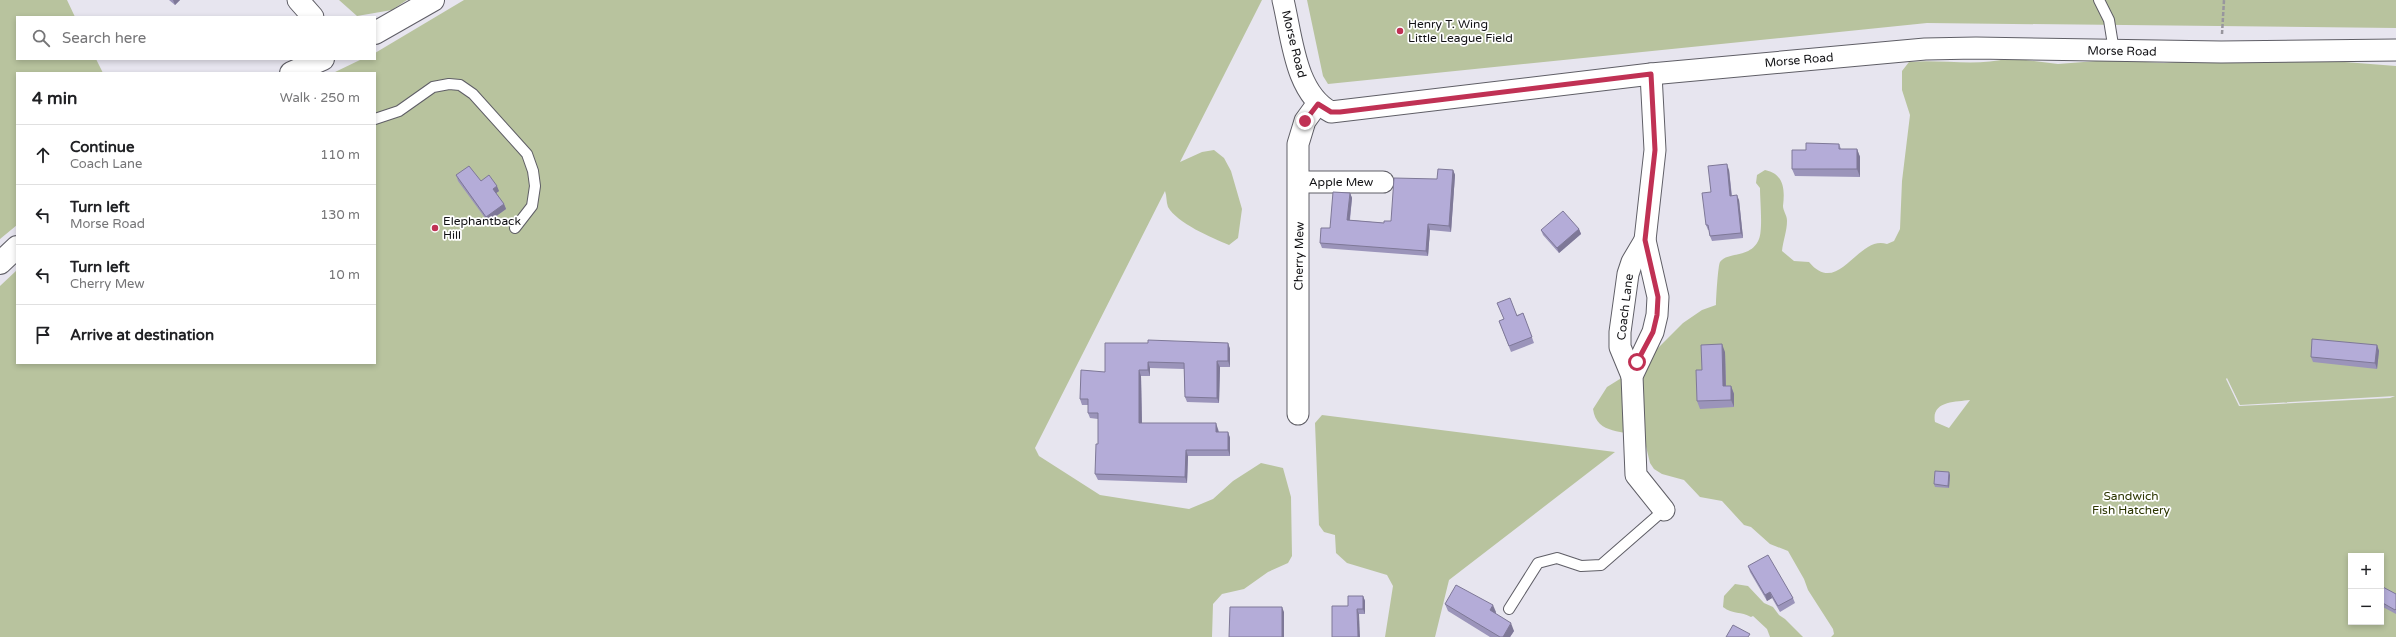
<!DOCTYPE html>
<html lang="en">
<head>
<meta charset="utf-8">
<style>
	body { margin:0; font-family:"Varela Round",sans-serif; background:#f6f6f6; color:#202124 }
	.controls { position:absolute; right:12px; bottom:12px; display:grid; overflow:hidden; border-radius:0px; box-shadow:0 2px 6px #0003 }
	.controls button { width:36px; height:36px; display:grid; place-items:center; padding:0; border:0; border-bottom:1px solid #e0e0e0; background:#fff; color:#202124; font:20px sans-serif }
	.stop { position:absolute; width:12px; height:12px; margin:-9px; border:3px solid #c03154; border-radius:50%; background:#fff }
	.stop.end { background:#c03154; border-color:#fff; box-shadow:0 1px 4px #0008 }
	.list { margin:0; padding:0; list-style:none }
	h2 { display:flex; justify-content:space-between; align-items:center; height:52px; margin:0; padding:0 16px; font-size:17px }
	h2 small { font-size:13px; font-weight:400; color:#757577 }
	.list li { display:grid; grid-template-columns:26px 1fr auto; gap:12px; align-items:center; box-sizing:border-box; height:60px; padding:0 16px; border-top:1px solid #e0e0e0 }
	.list b { display:block; font-size:15px; white-space:nowrap }
	.list p { margin:0; font-size:13px; white-space:nowrap; color:#757577 }
	.list em { font-size:13px; font-style:normal; color:#757577 }
	.icon { flex:none; width:22px; height:22px; fill:none; stroke:currentColor; stroke-width:2; stroke-linecap:round; stroke-linejoin:round }
	.map { position:relative; flex:none; width:2396px; height:637px; overflow:hidden }
	.search { position:absolute; background:#fff; box-shadow:0 2px 6px #0003; left:16px; top:16px; width:360px; height:44px; display:flex; align-items:center; gap:10px; box-sizing:border-box; padding:0 14px; border-radius:0px; color:#757577; font-size:15px }
	.panel { position:absolute; background:#fff; box-shadow:0 2px 6px #0003; left:16px; top:72px; width:360px; height:292px; border-radius:0px }
	.map>svg:first-child { display:block }
</style>
</head>
<body>
<div class="map">
<svg width="2396" height="637" viewBox="0 0 2396 637">
	<rect width="100%" height="100%" fill="#e7e5ef"/>
	<g fill="#b8c39e" fill-rule="evenodd">
		<path d="M 0,0 L 67,0 L 75,17 L 17,17 L 17,59 L 96,59 L 103,73 L 17,73 L 17,225 L 0,239 Z"/>
		<path d="M 339,0 L 407,0 L 392,10 L 357,16 Z"/>
		<path d="M 464,0 L 1262,0 L 1180,162 L 1202,152 L 1214,150 L 1224,158 L 1231,171 L 1242,209 L 1238,238 L 1229,245 C 1212,238 1177,223 1168,207 C 1166,202 1167,196 1165,191 L 1035,448 L 1039,456 L 1100,495 L 1189,509 L 1213,499 L 1233,481 L 1261,463 L 1283,468 L 1291,497 L 1292,556 L 1288,563 L 1268,572 L 1244,589 L 1222,594 L 1213,604 L 1212,637 L 0,637 L 0,286 L 17,270 L 17,363 L 375,363 L 375,73 L 333,73 L 362,59 L 375,59 L 375,53 Z"/>
		<path d="M 1307,0 L 2396,0 L 2396,28 L 1927,23 L 1328,84 L 1323,76 Z"/>
		<path d="M 2009,58 L 2058,64 L 2109,60 L 2164,63 L 2192,61 L 2319,60 L 2396,66 L 2396,637 L 1831,637 L 1834,634 L 1833,629 L 1808,590 L 1804,579 L 1788,551 L 1770,544 L 1751,527 L 1744,525 L 1722,501 L 1700,497 L 1684,480 L 1662,474 L 1654,469 L 1650,463 L 1644,438 C 1624,429 1597,436 1593,409 L 1607,387 L 1639,367 L 1683,323 L 1702,310 L 1716,305 C 1716,299 1718,265 1720,262 C 1728,251 1751,259 1759,239 C 1763,229 1760,200 1760,188 L 1756,183 L 1757,175 L 1765,170 C 1784,174 1785,189 1783,206 C 1783,211 1787,215 1787,221 C 1787,231 1783,241 1782,251 L 1794,261 L 1809,262 C 1839,298 1858,234 1887,244 L 1894,241 L 1900,229 L 1902,181 L 1910,115 L 1902,90 L 1902,71 L 1909,62 C 1942,59 1977,67 2009,58 ZM 2227,378 L 2240,405 L 2395,396 L 2390,398 L 2239,406 L 2226,379 ZM 1970,400 L 1949,428 L 1935,422 C 1931,401 1955,402 1970,400 ZM 2351,556 L 2381,556 L 2381,622 L 2351,622 Z"/>
		<path d="M 1322,415 L 1615,452 L 1449,580 L 1435,637 L 1385,637 L 1393,586 L 1387,575 L 1347,563 L 1336,553 L 1335,535 L 1324,532 L 1319,525 L 1315,423 Z"/>
		<path d="M 1735,584 L 1748,586 L 1764,603 L 1773,607 L 1779,615 L 1785,619 L 1803,637 L 1770,637 L 1767,629 L 1753,616 L 1751,617 C 1741,611 1733,615 1723,607 L 1724,596 Z"/>
	</g>
	<g fill="none" stroke-linecap="round" stroke-linejoin="round">
		<defs>
			<g id="lane">
				<path d="M 2099,0 L 2109,20 L 2114,51"/>
				<path d="M 375,119 L 399,111 L 433,87 L 449,84 L 460,85 L 473,94 L 527,154 L 533,171 L 535,186 L 532,206 L 515,228"/>
				<path d="M 1509,609 L 1538,563 L 1557,558 L 1581,566 L 1601,565 L 1664,510"/>
			</g>
			<g id="street">
				<path d="M 298,0 L 313,17"/>
				<path d="M 1283,0 C 1292,37 1295,93 1331,112 L 1651,74 L 1925,49 L 1976,48 L 2221,52 L 2396,50"/>
				<path d="M 1651,74 L 1655,150 L 1645,240 L 1658,297 L 1657,315 L 1653,332 L 1632,376 L 1636,475 L 1664,510"/>
				<path d="M 1299,182 L 1383,182"/>
				<path d="M 1632,376 L 1620,347 L 1620,332 L 1628,274 L 1632,262 L 1645,240"/>
				<path d="M 1298,414 L 1298,144 L 1305,121 L 1318,103"/>
			</g>
			<g id="secondary">
				<path d="M 375,33 L 433,0"/>
				<path d="M 291,73 L 323,59"/>
				<path d="M 0,263 L 17,247"/>
			</g>
		</defs>
		<use href="#lane" stroke="#5f5e66" stroke-width="12"/>
		<use href="#street" stroke="#5f5e66" stroke-width="23"/>
		<use href="#secondary" stroke="#5f5e66" stroke-width="24"/>
		<path stroke="#98969e" stroke-width="2.5" stroke-dasharray="4 2" stroke-linecap="butt" d="M 2222,34 L 2224,0"/>
		<use href="#lane" stroke="#fff" stroke-width="10"/>
		<use href="#street" stroke="#fff" stroke-width="21"/>
		<use href="#secondary" stroke="#fff" stroke-width="22"/>
	</g>
	<g fill="#9b94ba">
		<path d="M 169,0 L 180,0 L 175,5 Z"/>
		<path d="M 1839,144 L 1841,149 L 1857,149 L 1860,157 L 1860,177 L 1795,176 L 1792,169 L 1806,150 Z"/>
		<path d="M 1453,170 L 1455,175 L 1451,232 L 1430,230 L 1428,256 L 1322,248 L 1320,243 L 1330,228 L 1350,193 L 1352,198 L 1350,220 L 1384,223 L 1391,221 L 1437,179 Z"/>
		<path d="M 1729,170 L 1732,196 L 1739,200 L 1743,238 L 1712,241 L 1710,236 L 1709,230 L 1708,230 L 1706,225 L 1711,192 Z"/>
		<path d="M 456,175 L 481,181 L 499,191 L 496,193 L 504,204 L 506,209 L 488,222 L 458,181 Z"/>
		<path d="M 1579,229 L 1581,234 L 1559,253 L 1543,235 L 1541,230 Z"/>
		<path d="M 1523,313 L 1534,343 L 1511,352 L 1499,321 Z"/>
		<path d="M 1228,343 L 1230,349 L 1230,367 L 1220,367 L 1219,403 L 1187,402 L 1185,397 L 1184,369 L 1150,368 L 1150,376 L 1141,376 L 1142,423 L 1218,429 L 1219,432 L 1228,432 L 1230,438 L 1230,456 L 1188,456 L 1187,483 L 1098,480 L 1095,474 L 1098,444 L 1098,419 L 1090,418 L 1088,413 L 1088,405 L 1082,405 L 1080,399 L 1105,372 Z"/>
		<path d="M 2377,345 L 2379,351 L 2377,369 L 2313,362 L 2311,357 Z"/>
		<path d="M 1725,352 L 1726,386 L 1731,386 L 1734,394 L 1734,407 L 1700,409 L 1697,401 L 1702,370 Z"/>
		<path d="M 1950,475 L 1949,488 L 1935,487 L 1934,484 Z"/>
		<path d="M 1748,566 L 1793,598 L 1795,603 L 1780,612 L 1772,598 L 1767,601 L 1750,572 Z"/>
		<path d="M 2381,586 L 2396,594 L 2396,614 L 2381,606 Z"/>
		<path d="M 1363,596 L 1365,601 L 1365,614 L 1359,614 L 1348,606 Z"/>
		<path d="M 1445,604 L 1496,612 L 1495,614 L 1514,631 L 1510,637 L 1490,637 L 1448,611 Z"/>
	</g>
	<g fill="#7e7897">
		<path d="M 173,0 L 180,0 L 175,5 Z"/>
		<path d="M 1857,149 L 1860,157 L 1860,177 L 1857,169 Z"/>
		<path d="M 1727,164 L 1729,170 L 1732,201 L 1730,196 Z"/>
		<path d="M 1453,170 L 1455,175 L 1451,232 L 1449,226 Z"/>
		<path d="M 497,186 L 499,191 L 495,194 L 493,189 Z"/>
		<path d="M 1350,193 L 1352,198 L 1349,225 L 1347,220 Z"/>
		<path d="M 1737,195 L 1739,200 L 1743,238 L 1741,233 Z"/>
		<path d="M 504,204 L 506,209 L 488,222 L 486,217 Z"/>
		<path d="M 1428,224 L 1430,230 L 1428,256 L 1426,251 Z"/>
		<path d="M 1579,229 L 1581,234 L 1559,253 L 1557,248 Z"/>
		<path d="M 1228,343 L 1230,349 L 1230,367 L 1228,361 Z"/>
		<path d="M 1722,344 L 1725,352 L 1726,394 L 1723,386 Z"/>
		<path d="M 2377,345 L 2379,351 L 2377,369 L 2375,363 Z"/>
		<path d="M 1217,361 L 1220,367 L 1219,403 L 1217,398 Z"/>
		<path d="M 1148,362 L 1150,368 L 1150,376 L 1148,370 Z"/>
		<path d="M 1139,370 L 1141,376 L 1142,428 L 1139,423 Z"/>
		<path d="M 1731,386 L 1734,394 L 1734,407 L 1731,400 Z"/>
		<path d="M 1216,423 L 1218,429 L 1219,438 L 1216,432 Z"/>
		<path d="M 1228,432 L 1230,438 L 1230,456 L 1228,450 Z"/>
		<path d="M 1186,450 L 1188,456 L 1187,483 L 1185,477 Z"/>
		<path d="M 1949,472 L 1950,475 L 1949,488 L 1948,486 Z"/>
		<path d="M 1770,592 L 1772,598 L 1767,601 L 1765,595 Z"/>
		<path d="M 1363,596 L 1365,601 L 1365,614 L 1363,609 Z"/>
		<path d="M 1493,605 L 1496,612 L 1493,618 L 1490,610 Z"/>
		<path d="M 1282,607 L 1284,612 L 1284,637 L 1282,637 Z"/>
		<path d="M 1357,609 L 1359,614 L 1360,637 L 1358,637 Z"/>
		<path d="M 1511,623 L 1514,631 L 1510,637 L 1503,637 Z"/>
	</g>
	<g fill="#b4acd8" stroke="#7e7897">
		<path d="M 1806,143 L 1839,144 L 1839,149 L 1857,149 L 1857,169 L 1792,169 L 1792,150 L 1806,150 Z"/>
		<path d="M 1727,164 L 1730,196 L 1737,195 L 1741,233 L 1710,236 L 1708,225 L 1706,225 L 1702,193 L 1711,192 L 1708,166 Z"/>
		<path d="M 469,166 L 481,181 L 489,175 L 497,186 L 493,189 L 504,204 L 486,217 L 456,175 Z"/>
		<path d="M 1438,169 L 1453,170 L 1449,226 L 1428,224 L 1426,251 L 1320,243 L 1321,228 L 1330,228 L 1333,192 L 1350,193 L 1347,220 L 1384,223 L 1384,221 L 1391,221 L 1394,178 L 1437,179 Z"/>
		<path d="M 1563,211 L 1579,229 L 1557,248 L 1541,230 Z"/>
		<path d="M 1510,298 L 1517,316 L 1523,313 L 1532,337 L 1509,346 L 1499,321 L 1504,319 L 1497,303 Z"/>
		<path d="M 2312,339 L 2377,345 L 2375,363 L 2311,357 Z"/>
		<path d="M 1148,340 L 1228,343 L 1228,361 L 1217,361 L 1217,398 L 1185,397 L 1184,363 L 1148,362 L 1148,370 L 1139,370 L 1139,423 L 1216,423 L 1216,432 L 1228,432 L 1228,450 L 1186,450 L 1185,477 L 1095,474 L 1096,444 L 1098,444 L 1098,413 L 1088,413 L 1088,399 L 1080,399 L 1081,370 L 1105,372 L 1105,343 L 1148,343 Z"/>
		<path d="M 1722,344 L 1723,386 L 1731,386 L 1731,400 L 1697,401 L 1696,370 L 1702,370 L 1701,345 Z"/>
		<path d="M 1935,471 L 1949,472 L 1948,486 L 1934,484 Z"/>
		<path d="M 1768,555 L 1793,598 L 1778,606 L 1770,592 L 1765,595 L 1748,566 Z"/>
		<path d="M 1456,585 L 1493,605 L 1490,610 L 1511,623 L 1503,637 L 1500,637 L 1445,604 Z"/>
		<path d="M 2381,586 L 2396,594 L 2396,609 L 2395,610 L 2381,602 Z"/>
		<path d="M 1348,596 L 1363,596 L 1363,609 L 1357,609 L 1358,637 L 1332,637 L 1332,606 L 1348,606 Z"/>
		<path d="M 1230,607 L 1282,607 L 1282,637 L 1229,637 Z"/>
		<path d="M 1733,625 L 1750,634 L 1748,637 L 1726,637 Z"/>
	</g>
	<g fill="none" stroke-linecap="round" stroke-linejoin="round">
		<path stroke="#c03154" stroke-width="5" d="M 1305,121 L 1318,104 L 1331,112 L 1340,112 L 1651,74 L 1655,150 L 1645,240 L 1658,297 L 1657,315 L 1653,332 L 1637,362"/>
	</g>
	<g fill="#c03154" stroke="#fff" stroke-width="1.5">
		<circle cx="1400" cy="31" r="4"/>
		<circle cx="435" cy="228" r="4"/>
	</g>
	<g text-anchor="middle" dominant-baseline="central" stroke-width="3.5" stroke-linejoin="round" paint-order="stroke">
		<g font-size="12" fill="#111114" stroke="#fff" text-anchor="start">
			<text x="1408" y="24">Henry T. Wing<tspan x="1408" dy="14">Little League Field</tspan></text>
			<text x="443" y="221">Elephantback<tspan x="443" dy="14">Hill</tspan></text>
		</g>
		<g font-size="12" fill="#111114" stroke="#fff">
			<text transform="translate(1294 44) rotate(76)">Morse Road</text>
			<text transform="translate(2122 51) rotate(1)">Morse Road</text>
			<text transform="translate(1799 60) rotate(-5)">Morse Road</text>
			<text x="1341" y="182">Apple Mew</text>
			<text transform="translate(1299 256) rotate(-89)">Cherry Mew</text>
			<text transform="translate(1625 307) rotate(-83)">Coach Lane</text>
		</g>
		<g font-size="12" fill="#2b3500" stroke="#fff">
			<text x="2131" y="496">Sandwich<tspan x="2131" dy="14">Fish Hatchery</tspan></text>
		</g>
	</g>
</svg>
<div class="controls">
<button>+</button>
<button>−</button>
</div>
<div class="stop" style="left:1637px;top:362px"></div>
<div class="stop end" style="left:1305px;top:121px"></div>
<div class="search"><svg class="icon" aria-label="search" viewBox="0 0 24 24"><circle cx="10" cy="10" r="6"/><path d="M15 15l6 6"/></svg>Search here</div>
<section class="panel">
<h2>4 min<small>Walk · 250 m</small></h2>
<ul class="list">
<li><svg class="icon" aria-label="ahead" viewBox="0 0 24 24"><path d="M12 20V5M6 11l6-6 6 6"/></svg><div><b>Continue</b><p>Coach Lane</p></div><em>110 m</em></li>
<li><svg class="icon" aria-label="left" viewBox="0 0 24 24"><path d="M17 20v-9H6M10 6l-5 5 5 5"/></svg><div><b>Turn left</b><p>Morse Road</p></div><em>130 m</em></li>
<li><svg class="icon" aria-label="left" viewBox="0 0 24 24"><path d="M17 20v-9H6M10 6l-5 5 5 5"/></svg><div><b>Turn left</b><p>Cherry Mew</p></div><em>10 m</em></li>
<li><svg class="icon" aria-label="arrive" viewBox="0 0 24 24"><path d="M6 21V4h12l-3 4 3 4H6"/></svg><div><b>Arrive at destination</b></div></li>
</ul>
</section>
</div>
</body>
</html>
